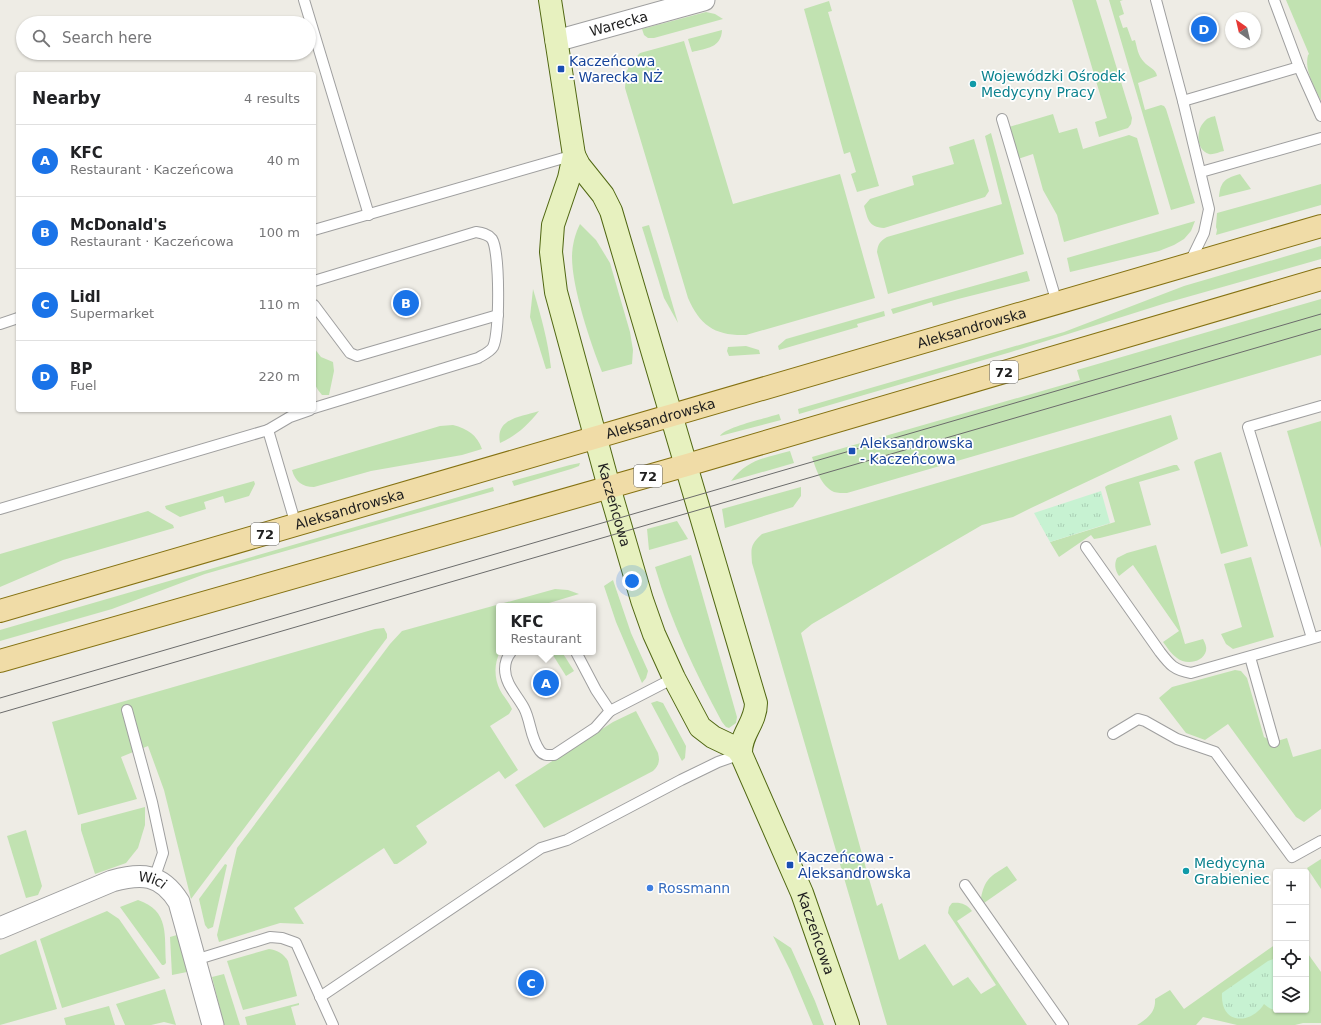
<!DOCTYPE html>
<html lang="en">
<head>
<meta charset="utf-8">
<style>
	body { margin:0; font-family:"DejaVu Sans",sans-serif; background:#f2f2f2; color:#202124 }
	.controls { position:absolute; right:12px; bottom:12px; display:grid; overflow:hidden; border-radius:4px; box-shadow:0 1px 3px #0004 }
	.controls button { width:36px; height:36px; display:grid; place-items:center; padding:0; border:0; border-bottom:1px solid #e0e0e0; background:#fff; color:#202124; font:20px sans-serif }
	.compass { position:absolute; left:1225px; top:12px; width:36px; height:36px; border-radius:50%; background:#fff; box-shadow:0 1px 3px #0004; rotate:326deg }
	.you { position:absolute; left:632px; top:581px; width:14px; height:14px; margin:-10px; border:3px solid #fff; border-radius:50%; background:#1a73e8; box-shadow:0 0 0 6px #1a73e833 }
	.badge { display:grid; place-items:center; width:26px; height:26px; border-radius:50%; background:#1a73e8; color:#fff; font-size:13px; font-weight:700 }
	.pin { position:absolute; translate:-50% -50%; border:2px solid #fff; box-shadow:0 1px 4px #0006 }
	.popup { position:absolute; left:496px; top:603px; width:100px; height:52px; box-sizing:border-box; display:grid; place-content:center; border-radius:4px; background:#fff; filter:drop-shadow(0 1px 3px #0005); font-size:13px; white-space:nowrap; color:#757577 }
	.popup b { font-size:15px; color:#202124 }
	.popup::after { content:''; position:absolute; left:50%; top:100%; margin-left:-8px; border:8px solid transparent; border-top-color:#fff }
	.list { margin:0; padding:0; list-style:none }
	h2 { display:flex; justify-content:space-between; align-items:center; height:52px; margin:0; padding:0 16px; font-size:17px }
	h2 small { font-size:13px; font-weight:400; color:#757577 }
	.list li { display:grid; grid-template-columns:26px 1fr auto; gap:12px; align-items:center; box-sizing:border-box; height:72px; padding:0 16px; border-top:1px solid #e0e0e0 }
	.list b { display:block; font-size:15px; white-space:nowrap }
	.list p { margin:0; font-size:13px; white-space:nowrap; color:#757577 }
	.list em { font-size:13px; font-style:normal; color:#757577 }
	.icon { flex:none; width:22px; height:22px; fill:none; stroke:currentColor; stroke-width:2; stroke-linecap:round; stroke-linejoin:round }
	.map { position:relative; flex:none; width:1321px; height:1025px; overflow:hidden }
	.search { position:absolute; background:#fff; box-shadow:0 1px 3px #0004; left:16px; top:16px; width:300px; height:44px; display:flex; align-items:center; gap:10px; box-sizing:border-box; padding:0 14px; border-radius:22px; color:#757577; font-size:15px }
	.panel { position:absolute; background:#fff; box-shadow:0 1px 3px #0004; left:16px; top:72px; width:300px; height:340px; border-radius:4px }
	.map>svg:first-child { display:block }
</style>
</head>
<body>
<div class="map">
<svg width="1321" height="1025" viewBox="0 0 1321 1025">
	<defs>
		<pattern id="park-tufts" width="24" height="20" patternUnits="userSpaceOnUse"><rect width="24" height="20" fill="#c7f2d2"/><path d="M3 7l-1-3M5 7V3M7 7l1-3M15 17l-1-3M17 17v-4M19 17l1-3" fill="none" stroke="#aacfb4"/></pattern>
	</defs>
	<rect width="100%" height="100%" fill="#eeece5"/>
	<g fill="#c1e2b1">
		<path d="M 1072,0 L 1096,0 L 1132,118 L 1131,124 L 1128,128 L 1099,137 L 1095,122 L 1107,118 Z"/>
		<path d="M 1109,0 L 1123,0 L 1120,1 L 1124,14 L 1119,16 L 1123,28 L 1127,27 L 1132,41 L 1135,40 C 1137,47 1138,56 1144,62 C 1148,67 1156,69 1157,76 L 1138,83 L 1145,110 L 1161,105 L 1164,106 L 1166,109 L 1195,203 L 1171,210 Z"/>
		<path d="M 1286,0 L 1321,0 L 1321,101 C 1315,87 1304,71 1308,55 L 1309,54 Z"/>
		<path d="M 829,1 L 832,11 L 828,12 L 879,186 L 857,192 L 851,174 L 856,172 L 850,152 L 844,154 L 804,9 Z"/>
		<path d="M 706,12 L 715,14 L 723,19 L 654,38 L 648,38 L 644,35 L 642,29 Z"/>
		<path d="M 722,30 C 721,48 707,48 692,52 L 688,39 Z"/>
		<path d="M 684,41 L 733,204 L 840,174 L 875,298 L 746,335 C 716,336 700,326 688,298 L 625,88 L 626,73 L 631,62 L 640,53 Z"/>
		<path d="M 1053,114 L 1059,133 L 1077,128 L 1083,149 L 1129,135 L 1137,138 L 1159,214 L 1064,242 L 1057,215 L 1043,190 L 1033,154 L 1018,159 L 1009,127 Z"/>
		<path d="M 1215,116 L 1224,151 C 1219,152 1213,155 1209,154 C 1196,150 1196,130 1204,122 C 1207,118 1211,117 1215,116 Z"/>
		<path d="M 991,133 L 1024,254 L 888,294 L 877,252 C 878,244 880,241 887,237 L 1002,204 L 985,136 Z"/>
		<path d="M 974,139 L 989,191 L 985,197 L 884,228 C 868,227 868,219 864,206 L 870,199 L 914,185 L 912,176 L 954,164 L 949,147 Z"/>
		<path d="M 1240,174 L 1251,189 L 1219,197 C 1220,181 1226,178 1240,174 Z"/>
		<path d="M 1321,184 L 1321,205 L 1216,235 L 1217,230 L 1216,227 L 1217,213 Z"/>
		<path d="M 1195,221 L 1191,231 L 1184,239 L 1174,245 L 1159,251 L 1070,272 L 1067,258 Z"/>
		<path d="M 580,224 L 596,240 L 610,263 L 630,332 L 633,350 L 632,364 L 602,372 C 590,342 572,288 572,257 C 572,246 575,234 580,224 Z"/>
		<path d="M 649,225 L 678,323 L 664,298 L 642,227 Z"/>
		<path d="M 1321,246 L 1321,259 L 1166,303 L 1011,352 L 799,414 L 798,409 L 1064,332 L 1184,286 Z"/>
		<path d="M 1027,271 L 1030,281 L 958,299 L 933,306 L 932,302 L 893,314 L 891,309 Z"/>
		<path d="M 533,289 C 541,316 548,341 551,368 L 546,369 L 530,317 Z"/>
		<path d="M 1321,299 L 1321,355 L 847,493 C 843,493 837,493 834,492 C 821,486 816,469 812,457 L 1080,380 L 1077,370 Z"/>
		<path d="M 884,311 L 885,316 L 857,324 L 858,327 L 779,350 L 778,346 L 786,339 Z"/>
		<path d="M 746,346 L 759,350 L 760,354 L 729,356 L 727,351 L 728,347 Z"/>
		<path d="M 314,348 L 321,357 L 333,362 L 334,371 L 329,395 L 322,395 L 318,390 L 314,383 Z"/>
		<path d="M 539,411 C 528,425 516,436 500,443 C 495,418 521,417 539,411 Z"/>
		<path d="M 779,414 L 781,420 L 720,436 C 725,427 767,418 779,414 Z"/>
		<path d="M 1171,415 L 1178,439 L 1031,508 L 1013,517 L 982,525 L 812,624 L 801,633 L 867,872 L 877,906 L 882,903 L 899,960 L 925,944 L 953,986 L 968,977 L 981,994 L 996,985 L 948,913 L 949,907 L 952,903 C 960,902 967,904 972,911 L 957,921 L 1027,1025 L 887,1025 L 752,563 C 751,548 750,545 762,534 Z"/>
		<path d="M 1321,421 L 1321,548 L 1287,431 Z"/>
		<path d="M 453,425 C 468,429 477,435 482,449 L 462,455 L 371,471 L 314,487 C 302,487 295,481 292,470 L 440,426 Z"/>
		<path d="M 790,451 L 794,463 L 731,481 C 748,459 765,458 790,451 Z"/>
		<path d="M 1221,452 L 1248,546 L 1221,554 L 1194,462 L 1196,460 Z"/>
		<path d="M 580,463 L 579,466 L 571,469 L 514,486 L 512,481 L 570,465 Z"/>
		<path d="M 1174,465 L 1177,465 L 1180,470 L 1139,482 L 1151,525 L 1100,538 L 1094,539 L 1091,535 L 1059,557 L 1050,542 L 1115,522 L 1105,487 L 1108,485 Z"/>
		<path d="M 254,481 L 255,484 L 249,496 L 225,503 L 223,496 L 204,502 L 206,509 L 180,517 L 166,509 L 165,506 Z"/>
		<path d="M 493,487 L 494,491 L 205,574 L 112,609 L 0,641 L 0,630 Z"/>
		<path d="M 801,487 L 801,496 L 793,507 L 725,528 L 722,509 Z"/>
		<path d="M 148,511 L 173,525 L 174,528 L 63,560 L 0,587 L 0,554 Z"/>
		<path d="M 677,521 L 688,539 L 649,550 L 647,529 Z"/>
		<path d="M 1156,545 L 1185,644 L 1203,639 C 1205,643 1207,647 1206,651 C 1203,663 1185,665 1177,658 C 1171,654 1167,647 1163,642 L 1179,631 L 1133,565 L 1119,576 C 1115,570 1114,564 1117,558 L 1127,553 Z"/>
		<path d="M 691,555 L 737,717 L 736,723 L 729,728 L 726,727 L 722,722 C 695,672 671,622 655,567 Z"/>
		<path d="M 1251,557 L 1274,637 L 1233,649 L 1226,644 L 1221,634 L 1242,627 L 1224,564 Z"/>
		<path d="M 613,580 L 631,633 L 648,671 L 646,678 L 642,683 L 616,622 L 604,586 Z"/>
		<path d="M 555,589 L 568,590 L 579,594 L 539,606 L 499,606 L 499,652 L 500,652 C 494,663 494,678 500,690 C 503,696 509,702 512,709 L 509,714 L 490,726 L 518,770 L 505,779 L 499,771 L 416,826 L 427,842 L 426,844 L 397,864 L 394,864 L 384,848 L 294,908 L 304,924 L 280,923 L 219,942 L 217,935 L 237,848 L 390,644 L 402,631 Z"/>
		<path d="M 384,628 L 387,634 L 387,638 L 191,899 L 164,790 L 148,746 L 121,757 L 137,799 L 78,815 L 52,722 L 375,629 Z"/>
		<path d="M 551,652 L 562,652 L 574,671 L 566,676 Z"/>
		<path d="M 1235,670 L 1241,671 L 1247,678 L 1264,737 L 1274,742 L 1287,738 L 1293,757 L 1321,749 L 1321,809 L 1304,822 L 1296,817 L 1228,724 L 1205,740 L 1186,733 L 1159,698 L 1172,687 Z"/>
		<path d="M 657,701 L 663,703 L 686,746 L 685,758 L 682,761 L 651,703 Z"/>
		<path d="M 636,711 L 658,753 C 660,761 659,765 653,771 L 544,828 L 515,785 L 613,722 Z"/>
		<path d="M 145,807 L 145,825 L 138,848 L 126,863 L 95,874 L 81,830 L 81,824 Z"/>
		<path d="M 26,830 L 42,886 L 38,895 L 26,898 L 7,836 Z"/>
		<path d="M 1321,859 L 1321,889 L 1307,868 Z"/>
		<path d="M 225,864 L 227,865 L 213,927 L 208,929 L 205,925 L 199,899 Z"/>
		<path d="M 1007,866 L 1017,880 L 984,903 L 981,898 C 985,878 991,876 1007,866 Z"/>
		<path d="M 138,900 C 170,911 164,935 166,963 L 164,965 L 162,965 L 120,907 Z"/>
		<path d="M 107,911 L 119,919 L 160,978 L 62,1008 L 40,939 Z"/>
		<path d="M 177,935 L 187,972 L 172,975 L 170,937 Z"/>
		<path d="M 773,936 L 791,948 L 815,1001 L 824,1025 L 813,1025 L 790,970 Z"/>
		<path d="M 36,940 L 57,1009 L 0,1025 L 0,955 Z"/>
		<path d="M 1276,944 L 1276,1010 L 1306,1010 L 1306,951 L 1321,972 L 1321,1023 L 1303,1023 L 1295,1025 L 1237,1025 L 1203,1017 L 1196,1025 L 1137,1025 C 1147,1019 1156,1012 1155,999 L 1170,990 L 1184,1009 Z"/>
		<path d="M 269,949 C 277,950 283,953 288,961 L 297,996 L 243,1010 L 227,961 Z"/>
		<path d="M 224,974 L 240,1025 L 224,1025 L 212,977 Z"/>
		<path d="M 165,989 L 176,1025 L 164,1022 L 151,1025 L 125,1025 L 116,1004 Z"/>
		<path d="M 299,1003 L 299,1005 L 291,1007 L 296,1025 L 247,1025 L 245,1017 Z"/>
		<path d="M 109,1006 L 115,1025 L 66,1025 L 64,1018 Z"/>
	</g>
	<g fill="url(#park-tufts)">
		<path d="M 1101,491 L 1110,523 L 1050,542 L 1034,513 Z"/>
		<path d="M 1276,958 L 1276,1010 L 1278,1010 C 1272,1011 1268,1007 1264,1004 C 1251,1025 1220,1025 1222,993 L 1268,961 Z"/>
	</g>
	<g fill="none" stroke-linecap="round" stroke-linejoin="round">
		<defs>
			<g id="lane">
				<path d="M 304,0 L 369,215"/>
				<path d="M 1156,0 L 1183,101"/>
				<path d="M 1274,0 L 1299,67"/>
				<path d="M 1002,119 L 1057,303"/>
				<path d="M 1201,172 L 1321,138"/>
				<path d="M 314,230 L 574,155"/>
				<path d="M 1189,264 L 1204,233 L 1209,209 L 1183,101 L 1299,67 L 1321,116"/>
				<path d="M 314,281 L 476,232 C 482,233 488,234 492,239 C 500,252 500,333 493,347 C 490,352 483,355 478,358 L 314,408"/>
				<path d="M 314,305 L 350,353 L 357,356 L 498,315"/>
				<path d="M 0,324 L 18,318"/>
				<path d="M 268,430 L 290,417 L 310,410"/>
				<path d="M 0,509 L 268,430 L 296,525"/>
				<path d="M 1086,547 L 1160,652 C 1170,665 1174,670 1191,673 L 1321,636"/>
				<path d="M 1312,638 L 1248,427 L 1321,406"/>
				<path d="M 511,652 C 507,657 505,663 505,669 C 505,684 517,695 524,708 C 531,721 530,738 540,751 C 544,756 548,755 554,755 L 595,728 L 610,711 L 596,690 L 576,652"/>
				<path d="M 1250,657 L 1274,742"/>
				<path d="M 127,710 L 152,802 L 163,853 L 154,879"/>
				<path d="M 610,711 L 674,678"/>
				<path d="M 1113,734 L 1138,719 L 1145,721 L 1177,739 L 1215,752 L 1292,857 L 1321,841"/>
				<path d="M 965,885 L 1063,1025"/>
				<path d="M 195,960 L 270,937 L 282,938 L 296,943 L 333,1025"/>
				<path d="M 320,997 L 541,848 L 567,840 L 681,780 L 718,762 L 741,754"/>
			</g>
			<g id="street">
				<path id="s1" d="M 556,41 L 704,0"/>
				<path id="s2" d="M 0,928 L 112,881 C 141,873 161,873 179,902 L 213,1025"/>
			</g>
			<g id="secondary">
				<path id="s3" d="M 550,0 L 574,155 L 569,178 L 553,225 L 551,252 L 556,292 L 609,487 L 642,600 L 654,634 L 674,678 L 700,727 L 713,737 L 736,748 L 741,754 L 802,893 L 848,1025"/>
				<path d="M 574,155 L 579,165 L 603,195 L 611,211 L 756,703 C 756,723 740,734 741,754"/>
			</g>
			<g id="primary">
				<path id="s4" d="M 0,611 L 1321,226"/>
				<path d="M 0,661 L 687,465 L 1321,279"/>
			</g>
		</defs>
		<use href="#lane" stroke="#9f9f9f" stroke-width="12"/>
		<use href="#street" stroke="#9f9f9f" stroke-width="23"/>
		<use href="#secondary" stroke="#506712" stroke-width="24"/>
		<use href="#primary" stroke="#857212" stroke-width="24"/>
		<use href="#lane" stroke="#fff" stroke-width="10"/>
		<use href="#street" stroke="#fff" stroke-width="21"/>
		<use href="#secondary" stroke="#e7f1bf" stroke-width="22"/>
		<use href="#primary" stroke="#f0dca7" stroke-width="22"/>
		<g stroke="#6c6c6c" stroke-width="1">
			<path d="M 0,698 L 1321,314"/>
			<path d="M 0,713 L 1321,329"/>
		</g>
	</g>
	<g fill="#1a4fb4" stroke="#fff" stroke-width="1.5">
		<rect x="557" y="65" width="8" height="8" rx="2"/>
		<rect x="848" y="447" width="8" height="8" rx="2"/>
		<rect x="786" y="861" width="8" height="8" rx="2"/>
	</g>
	<g fill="#0f9aa8" stroke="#fff" stroke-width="1.5">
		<circle cx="973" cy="84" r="4"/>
		<circle cx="1186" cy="871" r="4"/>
	</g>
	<circle fill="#3f7fe0" stroke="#fff" stroke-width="1.5" cx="650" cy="888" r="4"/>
	<g text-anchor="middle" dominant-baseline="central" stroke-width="3.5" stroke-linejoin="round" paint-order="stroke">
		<g fill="#fff" stroke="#626262" stroke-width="1">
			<rect x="990" y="361" width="28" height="22" rx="3"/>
			<rect x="634" y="465" width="28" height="22" rx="3"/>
			<rect x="251" y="523" width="28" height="22" rx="3"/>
		</g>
		<g font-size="13" font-weight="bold" fill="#1e1e1e">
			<text x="1004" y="372">72</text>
			<text x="648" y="476">72</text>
			<text x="265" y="534">72</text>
		</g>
		<g font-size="14" fill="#1e1e1e" stroke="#fff">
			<text stroke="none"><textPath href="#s1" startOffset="65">Warecka</textPath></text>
			<text stroke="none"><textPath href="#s4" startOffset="1012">Aleksandrowska</textPath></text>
			<text stroke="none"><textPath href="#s4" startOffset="688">Aleksandrowska</textPath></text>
			<text stroke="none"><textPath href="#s3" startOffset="518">Kaczeńcowa</textPath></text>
			<text stroke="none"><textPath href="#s4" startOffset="364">Aleksandrowska</textPath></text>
			<text stroke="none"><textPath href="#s2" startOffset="163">Wici</textPath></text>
			<text stroke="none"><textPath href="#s3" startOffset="1001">Kaczeńcowa</textPath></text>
		</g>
		<g font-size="14" fill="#164399" stroke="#fff" text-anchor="start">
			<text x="569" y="61">Kaczeńcowa<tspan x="569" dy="16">- Warecka NŻ</tspan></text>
			<text x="860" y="443">Aleksandrowska<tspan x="860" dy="16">- Kaczeńcowa</tspan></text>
			<text x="798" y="857">Kaczeńcowa -<tspan x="798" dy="16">Aleksandrowska</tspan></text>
		</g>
		<g font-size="14" fill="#0d838f" stroke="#fff" text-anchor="start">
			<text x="981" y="76">Wojewódzki Ośrodek<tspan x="981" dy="16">Medycyny Pracy</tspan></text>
			<text x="1194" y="863">Medycyna<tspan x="1194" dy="16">Grabieniec</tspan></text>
		</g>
		<g font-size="14" fill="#366cbe" stroke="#fff" text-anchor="start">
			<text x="658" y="888">Rossmann</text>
		</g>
	</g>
</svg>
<div class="controls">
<button>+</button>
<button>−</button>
<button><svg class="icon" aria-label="locate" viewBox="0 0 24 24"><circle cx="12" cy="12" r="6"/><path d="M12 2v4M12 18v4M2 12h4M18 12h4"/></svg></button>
<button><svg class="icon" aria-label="layers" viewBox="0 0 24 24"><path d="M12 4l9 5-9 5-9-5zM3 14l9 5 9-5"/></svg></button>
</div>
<svg class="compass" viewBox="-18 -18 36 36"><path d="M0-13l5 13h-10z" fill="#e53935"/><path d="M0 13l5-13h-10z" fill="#757577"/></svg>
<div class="you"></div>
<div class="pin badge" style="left:546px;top:683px">A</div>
<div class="popup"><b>KFC</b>Restaurant</div>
<div class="pin badge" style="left:406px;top:303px">B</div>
<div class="pin badge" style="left:531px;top:983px">C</div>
<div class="pin badge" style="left:1204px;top:29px">D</div>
<div class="search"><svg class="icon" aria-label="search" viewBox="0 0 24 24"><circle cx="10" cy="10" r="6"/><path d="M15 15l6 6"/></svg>Search here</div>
<section class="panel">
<h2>Nearby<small>4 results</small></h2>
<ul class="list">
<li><span class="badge">A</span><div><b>KFC</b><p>Restaurant · Kaczeńcowa</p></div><em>40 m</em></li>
<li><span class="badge">B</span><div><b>McDonald's</b><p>Restaurant · Kaczeńcowa</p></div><em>100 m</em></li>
<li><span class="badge">C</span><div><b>Lidl</b><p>Supermarket</p></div><em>110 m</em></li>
<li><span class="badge">D</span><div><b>BP</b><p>Fuel</p></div><em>220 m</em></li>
</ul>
</section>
</div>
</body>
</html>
